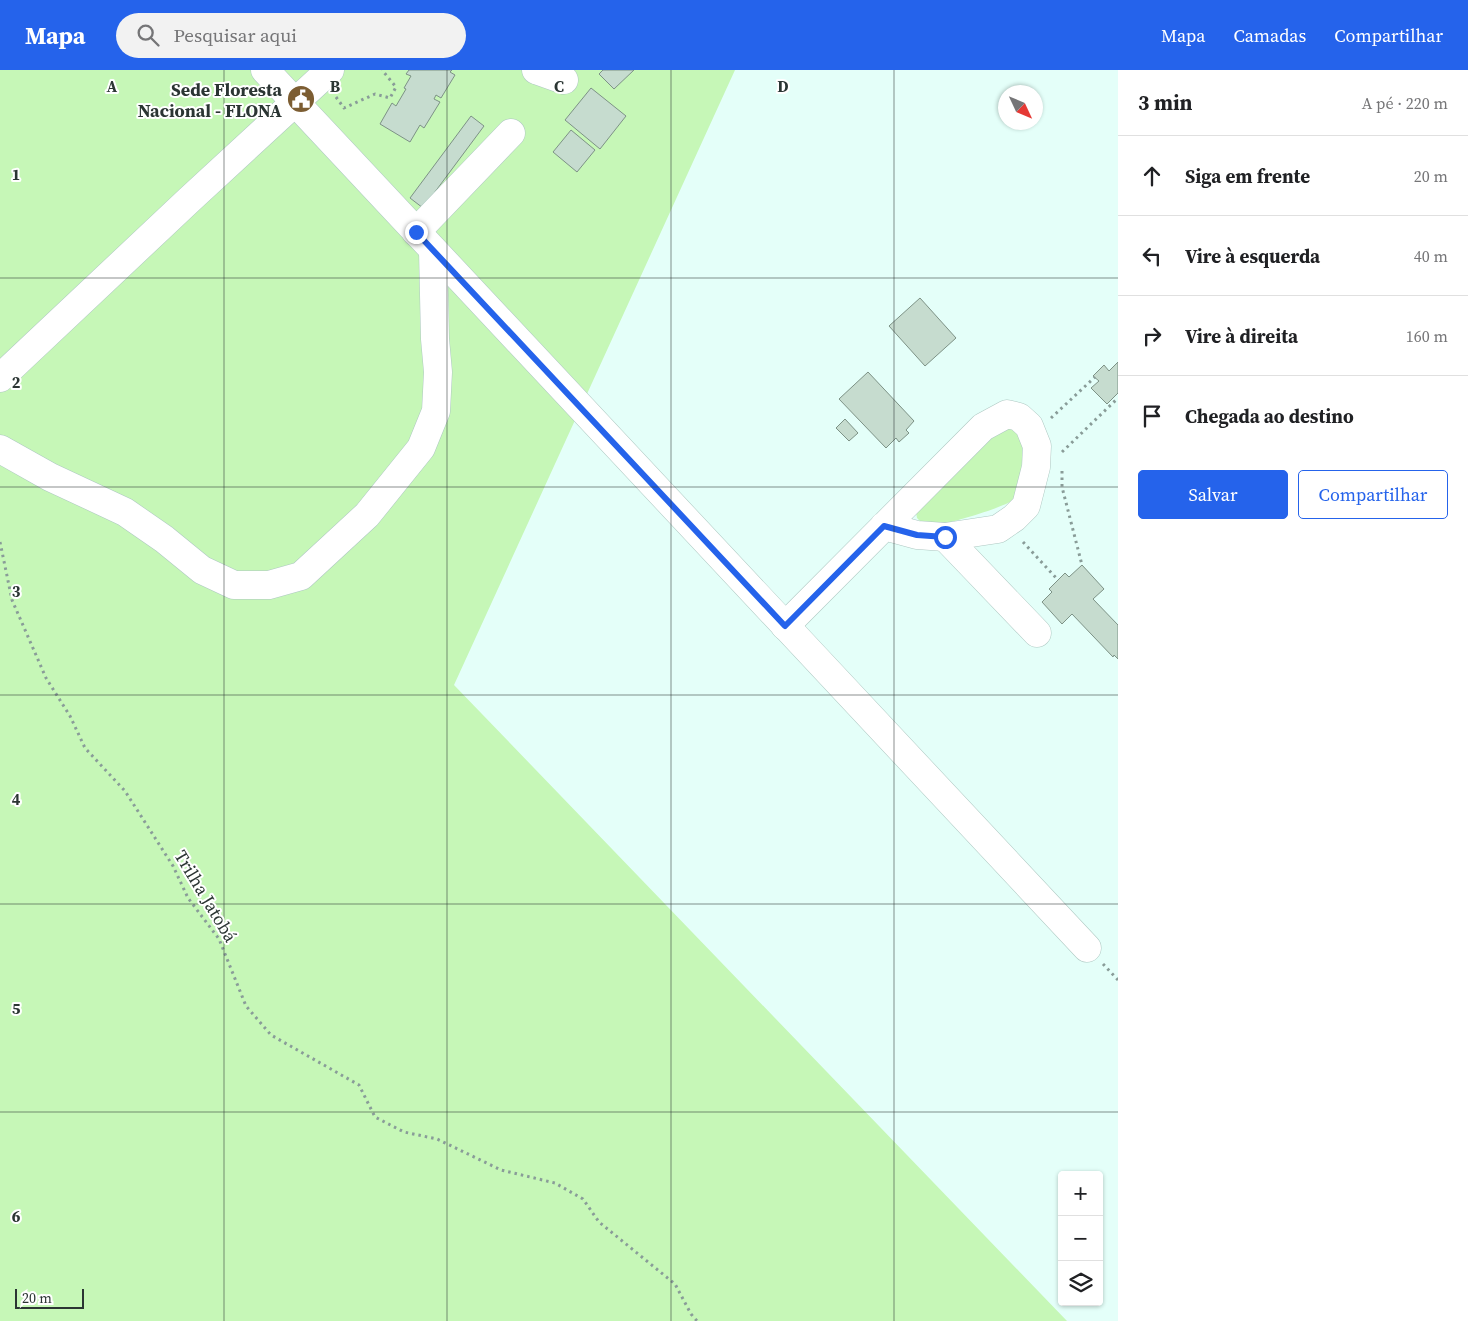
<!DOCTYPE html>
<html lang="pt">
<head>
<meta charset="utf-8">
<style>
	body { margin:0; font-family:"Source Serif 4",serif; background:#f2f2f2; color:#202124 }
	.controls { position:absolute; right:15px; bottom:15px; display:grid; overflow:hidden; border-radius:5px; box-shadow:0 1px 4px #0004 }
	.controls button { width:45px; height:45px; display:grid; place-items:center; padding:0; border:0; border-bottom:1px solid #e0e0e0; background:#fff; color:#202124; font:25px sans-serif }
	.compass { position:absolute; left:998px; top:15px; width:45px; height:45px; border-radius:50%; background:#fff; box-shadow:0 1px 4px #0004; rotate:134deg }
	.scale { position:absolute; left:15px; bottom:12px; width:69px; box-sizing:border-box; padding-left:5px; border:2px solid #2b3533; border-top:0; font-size:14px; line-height:18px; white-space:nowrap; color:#2b3533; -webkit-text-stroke:4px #fff; paint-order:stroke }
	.stop { position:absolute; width:15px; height:15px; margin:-11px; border:4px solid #2563eb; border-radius:50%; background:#fff }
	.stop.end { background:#2563eb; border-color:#fff; box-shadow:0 1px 5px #0008 }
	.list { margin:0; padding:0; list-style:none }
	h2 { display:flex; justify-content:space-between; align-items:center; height:65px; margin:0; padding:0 20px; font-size:21px }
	h2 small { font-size:16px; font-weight:400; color:#757577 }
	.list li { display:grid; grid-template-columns:32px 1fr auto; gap:15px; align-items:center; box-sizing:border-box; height:80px; padding:0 20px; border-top:1px solid #e0e0e0 }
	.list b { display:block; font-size:19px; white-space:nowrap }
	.list em { font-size:16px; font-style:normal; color:#757577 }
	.actions { display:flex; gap:10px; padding:15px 20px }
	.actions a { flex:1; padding:11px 0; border:1px solid #2563eb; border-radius:5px; text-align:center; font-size:18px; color:#2563eb }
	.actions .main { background:#2563eb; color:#fff }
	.icon { flex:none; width:28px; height:28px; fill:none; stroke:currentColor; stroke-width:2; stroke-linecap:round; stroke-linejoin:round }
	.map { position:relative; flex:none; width:1118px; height:1251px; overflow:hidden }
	header { display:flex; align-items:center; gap:30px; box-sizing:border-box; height:70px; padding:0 25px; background:#2563eb; color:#fff }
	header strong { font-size:24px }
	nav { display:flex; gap:28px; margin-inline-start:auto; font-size:18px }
	.search { width:350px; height:45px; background:#f2f2f2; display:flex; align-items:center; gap:12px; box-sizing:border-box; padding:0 18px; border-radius:28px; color:#757577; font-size:19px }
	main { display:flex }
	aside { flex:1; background:#fff }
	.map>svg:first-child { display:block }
</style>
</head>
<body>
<header>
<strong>Mapa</strong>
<div class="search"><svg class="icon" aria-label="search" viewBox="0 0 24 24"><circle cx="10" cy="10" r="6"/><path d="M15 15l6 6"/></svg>Pesquisar aqui</div>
<nav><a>Mapa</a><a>Camadas</a><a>Compartilhar</a></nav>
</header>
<main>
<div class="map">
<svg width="1118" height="1251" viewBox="0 0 1118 1251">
	<rect width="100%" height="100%" fill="#e4fff9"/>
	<g fill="#c6f7b7">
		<path d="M 0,0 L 735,0 L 454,615 L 1067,1251 L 0,1251 Z"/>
		<path d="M 1011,356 L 1023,367 C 1022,383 1023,416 1014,429 C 1009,436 948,454 937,455 C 932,456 926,454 922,453 L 917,448 L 916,442 L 987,370 Z"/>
	</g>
	<g fill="#c6dccf" stroke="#7d9286">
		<path d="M 409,0 L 452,0 L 450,2 L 455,5 L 441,28 L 436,25 L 434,29 L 440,32 L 424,58 L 420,55 L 410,72 L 380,54 L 392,33 L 396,36 L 406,19 L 404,18 L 411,6 L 406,4 Z"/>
		<path d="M 603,0 L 634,0 L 614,19 L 599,4 Z"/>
		<path d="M 591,18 L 626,46 L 600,79 L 565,50 Z"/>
		<path d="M 471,46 L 484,56 L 423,138 L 410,128 Z"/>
		<path d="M 571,60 L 595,80 L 577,102 L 553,82 Z"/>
		<path d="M 920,228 L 956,268 L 925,296 L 889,256 Z"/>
		<path d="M 1118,292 L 1118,323 L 1107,334 L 1091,318 L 1099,311 L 1093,306 L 1104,295 L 1109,301 Z"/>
		<path d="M 868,302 L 914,351 L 906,360 L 909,363 L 899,372 L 896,368 L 886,378 L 839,329 Z"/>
		<path d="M 845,349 L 858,363 L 849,371 L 836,358 Z"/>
		<path d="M 1082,495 L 1104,519 L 1093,529 L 1118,555 L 1118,589 L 1114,585 L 1113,587 L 1072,544 L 1062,554 L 1042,532 L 1052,522 L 1049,519 L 1065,503 L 1069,507 Z"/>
	</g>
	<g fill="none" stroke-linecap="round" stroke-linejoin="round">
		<defs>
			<g id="minor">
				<path d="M 265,0 L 1087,878"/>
				<path d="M 536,0 L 564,10"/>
				<path d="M 416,162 L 511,63"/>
				<path d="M 0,308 L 189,130 L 330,0"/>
				<path d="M 0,379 L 50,407 L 125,442 L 164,469 L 202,500 L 234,515 L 269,515 L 301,506 L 367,445 L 421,378 L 436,341 L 438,302 L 435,269 L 433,180"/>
				<path d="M 945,467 L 1037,563"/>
				<path d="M 785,556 L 983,357 L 1007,344 L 1019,347 L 1029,356 L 1037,376 L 1036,397 L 1026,436 L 1014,448 L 998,459 L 945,467 L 917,465 L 884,456"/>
			</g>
		</defs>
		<use href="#minor" stroke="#aec8c2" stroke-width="29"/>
		<g stroke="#899c98" stroke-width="3" stroke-dasharray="2.5 4" stroke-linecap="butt">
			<path d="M 336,27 L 344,38 L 375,24 L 390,28 L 396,17 L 382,0"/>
			<path d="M 1051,348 L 1095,307"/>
			<path d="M 1062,382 L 1118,328"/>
			<path d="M 1062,401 L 1062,417 L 1082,495"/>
			<path d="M 0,472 L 12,530 L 46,608 L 70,646 L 85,678 L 125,721 L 173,796 L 188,828 L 219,869 L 246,936 L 271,965 L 359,1015 L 375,1047 L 404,1062 L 437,1069 L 501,1100 L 555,1113 L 583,1129 L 599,1152 L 675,1214 L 691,1244 L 697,1251"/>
			<path d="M 1023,472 L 1058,510"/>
			<path d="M 1103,894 L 1118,910"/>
		</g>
		<use href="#minor" stroke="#fff" stroke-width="28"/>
	</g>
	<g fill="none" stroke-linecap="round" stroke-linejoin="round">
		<path stroke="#2563eb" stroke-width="6" d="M 416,162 L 785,556 L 884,456 L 917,465 L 945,467"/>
	</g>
	<path fill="none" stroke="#2b3533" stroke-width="1" stroke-opacity="0.55" d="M 224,0 L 224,1251M 447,0 L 447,1251M 671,0 L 671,1251M 894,0 L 894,1251M 0,208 L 1118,208M 0,417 L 1118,417M 0,625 L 1118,625M 0,834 L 1118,834M 0,1042 L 1118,1042"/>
	<defs>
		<symbol id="civic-disc" viewBox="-11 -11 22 22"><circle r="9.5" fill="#7c5d32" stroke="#fff"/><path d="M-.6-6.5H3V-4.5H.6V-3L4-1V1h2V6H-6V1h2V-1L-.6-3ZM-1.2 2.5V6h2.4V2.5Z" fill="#fff"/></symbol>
	</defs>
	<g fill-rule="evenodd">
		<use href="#civic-disc" x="285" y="13" width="32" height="32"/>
	</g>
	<g text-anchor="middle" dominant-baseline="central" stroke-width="4" stroke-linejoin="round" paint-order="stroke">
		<g font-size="18" font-weight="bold" fill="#2b3533" stroke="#fff" text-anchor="end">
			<text x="282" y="19">Sede Floresta<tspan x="282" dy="21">Nacional - FLONA</tspan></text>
		</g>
		<g font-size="18" fill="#2b3533" stroke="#fff">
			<text transform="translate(206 826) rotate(59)">Trilha Jatobá</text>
		</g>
	</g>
	<g font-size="16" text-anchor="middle" font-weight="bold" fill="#2b3533" stroke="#fff" stroke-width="4" stroke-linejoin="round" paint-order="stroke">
		<text x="112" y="22">A</text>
		<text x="335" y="22">B</text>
		<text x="559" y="22">C</text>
		<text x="783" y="22">D</text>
		<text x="16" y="110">1</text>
		<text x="16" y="318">2</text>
		<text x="16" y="527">3</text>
		<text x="16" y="735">4</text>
		<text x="16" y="944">5</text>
		<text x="16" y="1152">6</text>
	</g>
</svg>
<div class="controls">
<button>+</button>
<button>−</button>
<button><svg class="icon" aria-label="layers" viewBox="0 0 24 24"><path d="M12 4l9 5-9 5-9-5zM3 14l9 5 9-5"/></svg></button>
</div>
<svg class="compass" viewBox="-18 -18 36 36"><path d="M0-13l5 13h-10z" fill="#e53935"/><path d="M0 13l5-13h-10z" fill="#757577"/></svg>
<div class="scale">20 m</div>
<div class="stop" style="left:945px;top:467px"></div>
<div class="stop end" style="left:416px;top:162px"></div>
</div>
<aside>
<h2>3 min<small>A pé · 220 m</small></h2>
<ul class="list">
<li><svg class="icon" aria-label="ahead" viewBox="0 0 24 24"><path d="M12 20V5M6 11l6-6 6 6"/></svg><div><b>Siga em frente</b></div><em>20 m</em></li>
<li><svg class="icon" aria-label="left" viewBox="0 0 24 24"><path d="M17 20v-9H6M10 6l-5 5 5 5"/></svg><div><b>Vire à esquerda</b></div><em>40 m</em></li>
<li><svg class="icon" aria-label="right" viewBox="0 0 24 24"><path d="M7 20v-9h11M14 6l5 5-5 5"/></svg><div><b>Vire à direita</b></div><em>160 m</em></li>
<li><svg class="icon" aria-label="arrive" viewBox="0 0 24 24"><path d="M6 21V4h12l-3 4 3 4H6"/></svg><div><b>Chegada ao destino</b></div></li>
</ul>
<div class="actions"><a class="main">Salvar</a><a>Compartilhar</a></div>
</aside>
</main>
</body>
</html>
